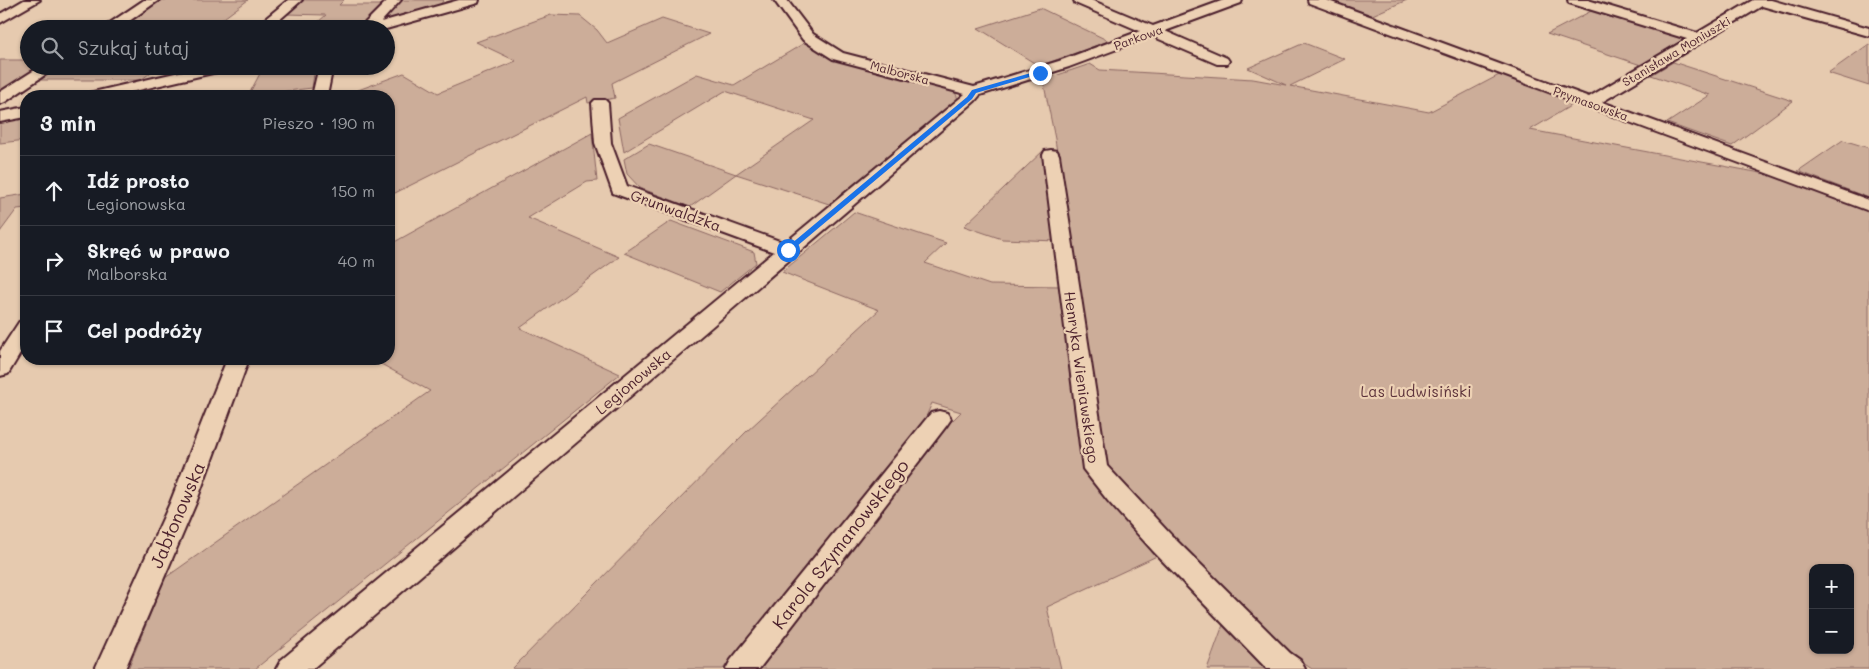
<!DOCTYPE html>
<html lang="pl">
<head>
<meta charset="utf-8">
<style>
	body { margin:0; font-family:Mali,sans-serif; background:#242831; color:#f1f3f6 }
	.controls { position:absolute; right:15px; bottom:15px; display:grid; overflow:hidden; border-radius:10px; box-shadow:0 1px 4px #0004 }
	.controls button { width:45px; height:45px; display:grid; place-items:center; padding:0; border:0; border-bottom:1px solid #363941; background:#171b24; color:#f1f3f6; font:25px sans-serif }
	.stop { position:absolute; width:15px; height:15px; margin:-11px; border:4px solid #1a73e8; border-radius:50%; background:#fff }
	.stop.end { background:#1a73e8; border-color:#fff; box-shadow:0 1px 5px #0008 }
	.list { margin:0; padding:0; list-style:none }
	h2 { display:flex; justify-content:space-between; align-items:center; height:65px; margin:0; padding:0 20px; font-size:21px }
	h2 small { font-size:16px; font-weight:400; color:#9ea1a6 }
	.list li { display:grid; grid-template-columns:32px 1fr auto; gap:15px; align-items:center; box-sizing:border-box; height:70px; padding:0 20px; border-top:1px solid #363941 }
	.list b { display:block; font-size:19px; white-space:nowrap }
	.list p { margin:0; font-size:16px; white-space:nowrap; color:#9ea1a6 }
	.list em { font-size:16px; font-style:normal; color:#9ea1a6 }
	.icon { flex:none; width:28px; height:28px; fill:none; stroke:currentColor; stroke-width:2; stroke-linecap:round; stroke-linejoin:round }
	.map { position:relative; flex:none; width:1869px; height:669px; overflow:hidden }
	.search { position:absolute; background:#171b24; box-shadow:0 1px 4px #0004; left:20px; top:20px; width:375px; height:55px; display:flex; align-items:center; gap:12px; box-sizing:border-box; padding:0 18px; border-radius:28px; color:#9ea1a6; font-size:19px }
	.panel { position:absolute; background:#171b24; box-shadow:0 1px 4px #0004; left:20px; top:90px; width:375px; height:275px; border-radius:20px }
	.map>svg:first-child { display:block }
</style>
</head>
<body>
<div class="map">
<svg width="1869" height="669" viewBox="0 0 1869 669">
	<rect width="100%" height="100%" fill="#e6caaf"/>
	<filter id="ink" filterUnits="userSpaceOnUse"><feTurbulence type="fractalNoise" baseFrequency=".02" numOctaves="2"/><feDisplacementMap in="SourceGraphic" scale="10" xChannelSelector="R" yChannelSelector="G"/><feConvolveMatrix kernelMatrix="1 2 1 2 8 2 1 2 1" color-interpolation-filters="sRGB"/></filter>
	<g filter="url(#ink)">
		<g fill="#ccad99" stroke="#8b6662" fill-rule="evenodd">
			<path d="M 160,0 L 248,0 L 209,29 L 116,29 Z"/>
			<path d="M 303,0 L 344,0 L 339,5 L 383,5 L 362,26 L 355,29 L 310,29 L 326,15 L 285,14 Z"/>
			<path d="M 399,0 L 444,0 L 438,7 L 380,23 L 376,22 Z"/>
			<path d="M 1327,0 L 1407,0 L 1370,16 Z"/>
			<path d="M 1040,8 L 1109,41 L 1039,66 L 978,28 Z"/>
			<path d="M 1595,9 L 1686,38 L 1641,65 L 1547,34 Z"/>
			<path d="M 551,15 L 580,16 L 597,30 L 607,43 L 662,19 L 709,34 L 612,83 L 615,98 L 588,103 L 587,97 L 389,196 L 389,96 L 342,96 L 404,73 L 438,93 L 516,61 L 476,42 Z"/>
			<path d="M 806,42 L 835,60 L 955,92 L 958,99 L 829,204 L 736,174 L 690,207 L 640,188 L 627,174 L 624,159 L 649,144 L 736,174 L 814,120 L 725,91 L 624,152 L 618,118 L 697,74 L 734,85 Z"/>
			<path d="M 1304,43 L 1345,59 L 1290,86 L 1429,112 L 1501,74 L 1577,102 L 1530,130 L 1777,176 L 1869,211 L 1869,669 L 1312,669 L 1275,644 L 1105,469 L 1055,139 L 1043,80 L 1090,64 L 1100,70 L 1253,79 L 1286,85 L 1248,68 ZM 1813,568 L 1850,568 L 1850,650 L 1813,650 Z"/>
			<path d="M 1869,44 L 1869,86 L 1828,73 Z"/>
			<path d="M 0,60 L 29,60 L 29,66 L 41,66 L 0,92 Z"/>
			<path d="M 1673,62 L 1793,101 L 1732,146 L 1667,123 L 1710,95 L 1651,75 Z"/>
			<path d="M 59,66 L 159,66 L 141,80 L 38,80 Z"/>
			<path d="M 264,66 L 315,66 L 312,88 L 248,96 Z"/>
			<path d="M 26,116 L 26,140 L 0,143 L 0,122 Z"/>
			<path d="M 592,133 L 597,181 L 587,182 L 528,218 L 619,257 L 520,328 L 620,374 L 255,669 L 128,669 L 165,578 L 430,391 L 372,359 L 389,359 L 389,245 Z"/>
			<path d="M 1843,140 L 1869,148 L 1869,198 L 1798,171 Z"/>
			<path d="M 1045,149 L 1057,241 L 1002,239 L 964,226 Z"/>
			<path d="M 26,194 L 26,208 L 17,209 L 0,232 L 0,198 Z"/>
			<path d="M 854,212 L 946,243 L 925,263 L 990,285 L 1062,286 L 1086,473 L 1159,555 L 1047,607 L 1061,669 L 761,669 L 946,427 L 961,412 L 932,403 L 925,419 L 723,669 L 512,669 L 747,431 L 879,310 L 782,272 Z"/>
			<path d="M 671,221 L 754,252 L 756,263 L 720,292 L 624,253 Z"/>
			<path d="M 1224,622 L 1261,663 L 1269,669 L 1207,669 Z"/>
		</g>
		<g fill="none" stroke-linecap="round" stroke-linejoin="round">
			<defs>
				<g id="minor">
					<path d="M 24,0 L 40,0 L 0,23 L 0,14 Z"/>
					<path d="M 144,0 L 159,0 L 118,29 L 101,29 Z"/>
					<path d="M 288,0 L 302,0 L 269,29 L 253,29 Z"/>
					<path d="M 388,0 L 401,0 L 381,22 L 459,0 L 479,0 L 478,3 L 386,29 L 359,29 Z"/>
					<path d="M 774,0 L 787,0 L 813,34 L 843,53 L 974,87 L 1059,61 L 1140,31 L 1075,3 L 1074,0 L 1091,0 L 1153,26 L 1224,0 L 1242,0 L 1241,3 L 1165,31 L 1227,58 L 1229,61 L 1227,64 L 1217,64 L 1152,36 L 1069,67 L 980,95 L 975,101 L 312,669 L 276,669 L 281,660 L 774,252 L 613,193 L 595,143 L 592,103 L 595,100 L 605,100 L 608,103 L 611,143 L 627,186 L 785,243 L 965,94 L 833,59 L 803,40 Z"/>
					<path d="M 1308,0 L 1326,0 L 1589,97 L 1687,39 L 1569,3 L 1568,0 L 1588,0 L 1697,33 L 1753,0 L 1771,0 L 1869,28 L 1869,36 L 1762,6 L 1602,102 L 1869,200 L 1869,211 L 1309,3 Z"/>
					<path d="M 41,66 L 58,66 L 5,102 L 0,104 L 0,92 Z"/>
					<path d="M 205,66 L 232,66 L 230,69 L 113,96 L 86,96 L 89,93 Z"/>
					<path d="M 319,66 L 333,66 L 327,96 L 312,96 Z"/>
					<path d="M 26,107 L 26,117 L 0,122 L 0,112 Z"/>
					<path d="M 1051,150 L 1057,151 L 1059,155 L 1107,466 L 1172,536 L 1290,653 L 1300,660 L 1305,669 L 1267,669 L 1153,551 L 1108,501 L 1083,469 L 1043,155 L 1045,151 Z"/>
					<path d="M 26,320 L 26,344 L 8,374 L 0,376 L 0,351 L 19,322 Z"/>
					<path d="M 227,359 L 249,359 L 196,503 L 125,669 L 95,669 L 170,503 Z"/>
					<path d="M 939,411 L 947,413 L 951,419 L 947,425 L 759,669 L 726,669 L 731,660 L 931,413 Z"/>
				</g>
			</defs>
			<use href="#minor" stroke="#4a1f2b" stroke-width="4"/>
			<use href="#minor" fill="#edd1b4" fill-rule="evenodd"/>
		</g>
	</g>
	<path fill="#1a73e8" d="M 1038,71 L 1043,73 L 976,93 L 972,99 L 790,252 L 785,252 L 785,249 L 967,97 L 972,90 Z"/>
	<g text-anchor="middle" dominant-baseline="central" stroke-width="4.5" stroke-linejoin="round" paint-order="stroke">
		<g font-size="12" fill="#4a1f2b" stroke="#edd1b4">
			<text transform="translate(1138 37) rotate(-20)">Parkowa</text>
			<text transform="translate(1676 51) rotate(-31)">Stanisława Moniuszki</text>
			<text transform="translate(900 72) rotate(15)">Malborska</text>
			<text transform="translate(1591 103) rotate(20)">Prymasowska</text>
		</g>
		<g font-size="15" fill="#4a1f2b" stroke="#edd1b4">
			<text transform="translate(676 210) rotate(20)">Grunwaldzka</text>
			<text transform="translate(1082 377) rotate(82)">Henryka Wieniawskiego</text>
			<text transform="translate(633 381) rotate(-40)">Legionowska</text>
		</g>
		<g font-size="15" fill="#5e343c" stroke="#edd1b4">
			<text x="1416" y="391">Las Ludwisiński</text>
		</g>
		<g font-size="18" fill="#4a1f2b" stroke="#edd1b4">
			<text transform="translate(177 515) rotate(-67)">Jabłonowska</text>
			<text transform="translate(840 544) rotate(-52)">Karola Szymanowskiego</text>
		</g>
	</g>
</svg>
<div class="controls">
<button>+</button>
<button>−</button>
</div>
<div class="stop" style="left:788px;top:250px"></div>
<div class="stop end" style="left:1040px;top:73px"></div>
<div class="search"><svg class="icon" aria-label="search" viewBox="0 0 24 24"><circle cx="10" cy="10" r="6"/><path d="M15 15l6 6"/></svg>Szukaj tutaj</div>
<section class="panel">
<h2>3 min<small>Pieszo · 190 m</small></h2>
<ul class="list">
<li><svg class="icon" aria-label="ahead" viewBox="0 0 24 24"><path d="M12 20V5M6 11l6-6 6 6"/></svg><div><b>Idź prosto</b><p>Legionowska</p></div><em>150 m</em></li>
<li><svg class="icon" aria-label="right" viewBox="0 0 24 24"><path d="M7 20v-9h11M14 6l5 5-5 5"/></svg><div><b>Skręć w prawo</b><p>Malborska</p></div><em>40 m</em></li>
<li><svg class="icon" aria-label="arrive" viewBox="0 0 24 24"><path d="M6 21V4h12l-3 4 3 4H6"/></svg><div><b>Cel podróży</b></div></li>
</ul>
</section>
</div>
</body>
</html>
